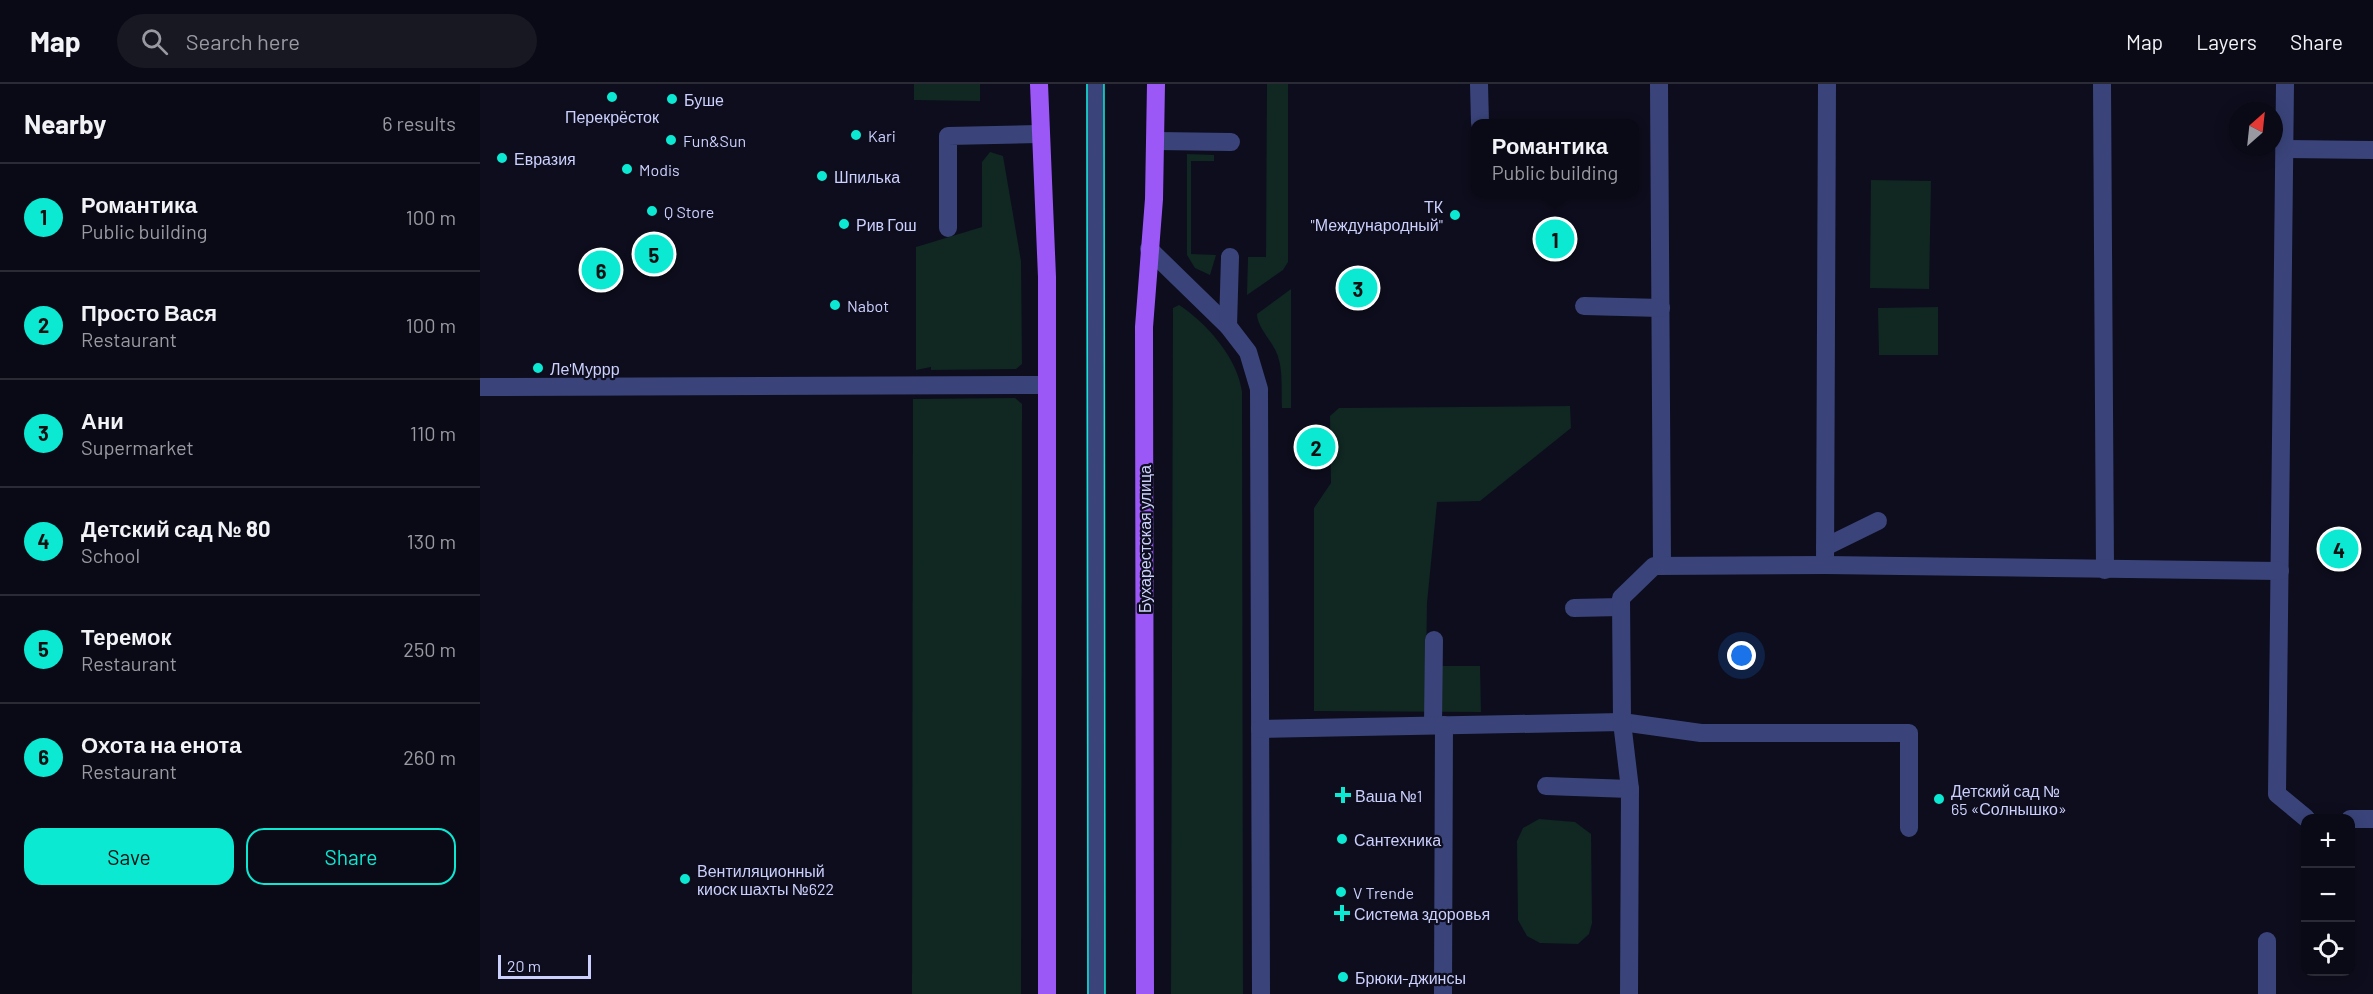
<!DOCTYPE html>
<html lang="en">
<head>
<meta charset="utf-8">
<style>
	body { margin:0; font-family:Barlow,sans-serif; background:#181823; color:#f1f3f6 }
	.controls { position:absolute; right:18px; bottom:18px; display:grid; overflow:hidden; border-radius:12px; box-shadow:0 3px 15px #0003 }
	.controls button { width:54px; height:54px; display:grid; place-items:center; padding:0; border:0; border-bottom:2px solid #2a2b35; background:#0a0a16; color:#f1f3f6; font:30px sans-serif }
	.compass { position:absolute; left:1749px; top:18px; width:54px; height:54px; border-radius:50%; background:#0a0a16; box-shadow:0 3px 15px #0003; rotate:27deg }
	.scale { position:absolute; left:18px; bottom:15px; width:93px; box-sizing:border-box; padding-left:6px; border:3px solid #cbd0fd; border-top:0; font-size:16px; line-height:21px; white-space:nowrap; color:#cbd0fd; -webkit-text-stroke:4px #0d0d1d; paint-order:stroke }
	.you { position:absolute; left:1262px; top:572px; width:21px; height:21px; margin:-15px; border:4px solid #fff; border-radius:50%; background:#1a73e8; box-shadow:0 0 0 9px #1a73e833 }
	.badge { display:grid; place-items:center; width:39px; height:39px; border-radius:50%; background:#0be9d3; color:#111; font-size:20px; font-weight:700 }
	.pin { position:absolute; translate:-50% -50%; border:3px solid #fff; box-shadow:0 2px 6px #0006 }
	.popup { position:absolute; left:991px; top:35px; width:168px; height:78px; box-sizing:border-box; display:grid; place-content:center; border-radius:12px; background:#0a0a16; filter:drop-shadow(0 2px 4px #0005); font-size:20px; white-space:nowrap; color:#999aa1 }
	.popup b { font-size:22px; color:#f1f3f6 }
	.popup::after { content:''; position:absolute; left:50%; top:100%; margin-left:-12px; border:12px solid transparent; border-top-color:#0a0a16 }
	.list { margin:0; padding:0; list-style:none }
	h2 { display:flex; justify-content:space-between; align-items:center; height:78px; margin:0; padding:0 24px; font-size:26px }
	h2 small { font-size:20px; font-weight:400; color:#999aa1 }
	.list li { display:grid; grid-template-columns:39px 1fr auto; gap:18px; align-items:center; box-sizing:border-box; height:108px; padding:0 24px; border-top:2px solid #2a2b35 }
	.list b { display:block; font-size:22px; white-space:nowrap }
	.list p { margin:0; font-size:20px; white-space:nowrap; color:#999aa1 }
	.list em { font-size:20px; font-style:normal; color:#999aa1 }
	.actions { display:flex; gap:12px; padding:18px 24px }
	.actions a { flex:1; padding:14px 0; border:2px solid #0be9d3; border-radius:18px; text-align:center; font-size:21px; color:#0be9d3 }
	.actions .main { background:#0be9d3; color:#111 }
	.icon { flex:none; width:33px; height:33px; fill:none; stroke:currentColor; stroke-width:2; stroke-linecap:round; stroke-linejoin:round }
	.map { position:relative; flex:none; width:1893px; height:910px; overflow:hidden }
	header { display:flex; align-items:center; gap:36px; box-sizing:border-box; height:84px; padding:0 30px; background:#0a0a16; border-bottom:2px solid #2a2b35 }
	header strong { font-size:28px }
	nav { display:flex; gap:33px; margin-inline-start:auto; font-size:21px }
	.search { width:420px; height:54px; background:#181823; display:flex; align-items:center; gap:15px; box-sizing:border-box; padding:0 21px; border-radius:33px; color:#999aa1; font-size:22px }
	main { display:flex }
	aside { flex:1; background:#0a0a16 }
	.map>svg:first-child { display:block }
</style>
</head>
<body>
<header>
<strong>Map</strong>
<div class="search"><svg class="icon" aria-label="search" viewBox="0 0 24 24"><circle cx="10" cy="10" r="6"/><path d="M15 15l6 6"/></svg>Search here</div>
<nav><a>Map</a><a>Layers</a><a>Share</a></nav>
</header>
<main>
<aside>
<h2>Nearby<small>6 results</small></h2>
<ul class="list">
<li><span class="badge">1</span><div><b>Романтика</b><p>Public building</p></div><em>100 m</em></li>
<li><span class="badge">2</span><div><b>Просто Вася</b><p>Restaurant</p></div><em>100 m</em></li>
<li><span class="badge">3</span><div><b>Ани</b><p>Supermarket</p></div><em>110 m</em></li>
<li><span class="badge">4</span><div><b>Детский сад № 80</b><p>School</p></div><em>130 m</em></li>
<li><span class="badge">5</span><div><b>Теремок</b><p>Restaurant</p></div><em>250 m</em></li>
<li><span class="badge">6</span><div><b>Охота на енота</b><p>Restaurant</p></div><em>260 m</em></li>
</ul>
<div class="actions"><a class="main">Save</a><a>Share</a></div>
</aside>
<div class="map">
<svg width="1893" height="910" viewBox="0 0 1893 910">
	<rect width="100%" height="100%" fill="#0d0d1d"/>
	<g fill="#102722">
		<path d="M 434,0 L 500,0 L 500,17 L 434,16 Z"/>
		<path d="M 787,0 L 808,0 L 808,178 L 803,186 L 767,211 L 768,173 L 786,173 Z"/>
		<path d="M 510,68 L 523,72 L 541,177 L 542,280 L 536,285 L 451,286 L 451,283 L 436,286 L 436,163 L 502,143 L 502,78 Z"/>
		<path d="M 707,70 L 734,71 L 734,77 L 711,77 L 711,170 L 736,171 L 730,191 L 715,184 L 707,171 Z"/>
		<path d="M 1391,96 L 1451,97 L 1449,205 L 1390,204 Z"/>
		<path d="M 811,205 L 811,324 L 802,324 C 801,309 803,291 799,276 C 796,260 777,245 777,230 Z"/>
		<path d="M 699,221 C 727,239 758,275 762,308 L 763,910 L 691,910 L 693,228 L 693,224 Z"/>
		<path d="M 1458,223 L 1458,271 L 1399,271 L 1398,224 Z"/>
		<path d="M 535,314 L 542,320 L 541,910 L 432,910 L 433,315 Z"/>
		<path d="M 1090,322 L 1091,344 L 1000,417 L 957,418 L 947,519 L 946,582 L 1000,582 L 1001,628 L 834,627 L 834,424 L 851,399 L 850,332 L 859,324 Z"/>
		<path d="M 1059,735 L 1095,738 L 1111,750 L 1112,839 L 1109,850 L 1098,860 L 1060,859 L 1047,852 L 1038,836 L 1037,757 L 1043,744 Z"/>
	</g>
	<g fill="none" stroke-linecap="round" stroke-linejoin="round">
		<g stroke="#3a447a" stroke-width="18">
			<path d="M 615,0 L 616,910"/>
			<path d="M 999,0 L 1000,39"/>
			<path d="M 1179,0 L 1182,482"/>
			<path d="M 1622,0 L 1625,486"/>
			<path d="M 1805,0 L 1797,710 L 1826,734"/>
			<path d="M 677,57 L 751,58"/>
			<path d="M 1806,65 L 1893,66"/>
			<path d="M 468,144 L 468,52 L 559,50"/>
			<path d="M 669,165 L 748,242 L 768,268 L 779,305 L 781,910"/>
			<path d="M 1104,222 L 1181,224"/>
			<path d="M 748,242 L 750,173"/>
			<path d="M 0,303 L 567,301"/>
			<path d="M 1345,463 L 1398,437"/>
			<path d="M 1345,481 L 1347,0"/>
			<path d="M 1094,524 L 1141,523"/>
			<path d="M 953,641 L 954,556"/>
			<path d="M 780,645 L 1142,638 L 1221,649 L 1429,649 L 1429,744"/>
			<path d="M 1066,702 L 1150,705 L 1149,910"/>
			<path d="M 1150,705 L 1142,638 L 1141,514 L 1174,482 L 1345,481 L 1800,487"/>
			<path d="M 1870,735 L 1893,735"/>
			<path d="M 1787,857 L 1787,910"/>
			<path d="M 963,910 L 964,641"/>
		</g>
		<g stroke="#9b58f7" stroke-width="18">
			<path d="M 559,0 L 567,193 L 567,910"/>
			<path d="M 665,910 L 664,243 L 674,115 L 676,0"/>
		</g>
		<g stroke="#0be9d3" stroke-width="1.5">
			<path d="M 607,0 L 608,910"/>
			<path d="M 624,0 L 625,910"/>
		</g>
	</g>
	<g fill="#0be9d3" stroke="#0d0d1d" stroke-width="2">
		<circle cx="132" cy="13" r="6"/>
		<circle cx="192" cy="15" r="6"/>
		<circle cx="376" cy="51" r="6"/>
		<circle cx="191" cy="56" r="6"/>
		<circle cx="22" cy="74" r="6"/>
		<circle cx="147" cy="85" r="6"/>
		<circle cx="342" cy="92" r="6"/>
		<circle cx="172" cy="127" r="6"/>
		<circle cx="975" cy="131" r="6"/>
		<circle cx="364" cy="140" r="6"/>
		<circle cx="355" cy="221" r="6"/>
		<circle cx="58" cy="284" r="6"/>
		<path d="M860 702h6v6h6v6h-6v6h-6v-6h-6v-6h6z"/>
		<circle cx="1459" cy="715" r="6"/>
		<circle cx="862" cy="755" r="6"/>
		<circle cx="205" cy="795" r="6"/>
		<circle cx="861" cy="808" r="6"/>
		<path d="M859 820h6v6h6v6h-6v6h-6v-6h-6v-6h6z"/>
		<circle cx="863" cy="893" r="6"/>
	</g>
	<g text-anchor="middle" dominant-baseline="central" stroke-width="4.5" stroke-linejoin="round" paint-order="stroke">
		<g font-size="16" fill="#cbd0fd" stroke="#0d0d1d" text-anchor="start">
			<text x="204" y="15">Буше</text>
			<text x="132" y="32" text-anchor="middle">Перекрёсток</text>
			<text x="388" y="51">Kari</text>
			<text x="203" y="56">Fun&amp;Sun</text>
			<text x="34" y="74">Евразия</text>
			<text x="159" y="85">Modis</text>
			<text x="354" y="92">Шпилька</text>
			<text x="963" y="122" text-anchor="end">ТК<tspan x="963" dy="18">"Международный"</tspan></text>
			<text x="184" y="127">Q Store</text>
			<text x="376" y="140">Рив Гош</text>
			<text x="367" y="221">Nabot</text>
			<text x="70" y="284">Ле'Муррр</text>
			<text x="1471" y="706">Детский сад №<tspan x="1471" dy="18">65 «Солнышко»</tspan></text>
			<text x="875" y="711">Ваша №1</text>
			<text x="874" y="755">Сантехника</text>
			<text x="217" y="786">Вентиляционный<tspan x="217" dy="18">киоск шахты №622</tspan></text>
			<text x="873" y="808">V Trende</text>
			<text x="874" y="829">Система здоровья</text>
			<text x="875" y="893">Брюки-джинсы</text>
		</g>
		<g font-size="16" fill="#cbd0fd" stroke="#0d0d1d">
			<text transform="translate(664 455) rotate(-90)">Бухарестская улица</text>
		</g>
	</g>
</svg>
<div class="controls">
<button>+</button>
<button>−</button>
<button><svg class="icon" aria-label="locate" viewBox="0 0 24 24"><circle cx="12" cy="12" r="6"/><path d="M12 2v4M12 18v4M2 12h4M18 12h4"/></svg></button>
</div>
<svg class="compass" viewBox="-18 -18 36 36"><path d="M0-13l5 13h-10z" fill="#e53935"/><path d="M0 13l5-13h-10z" fill="#999aa1"/></svg>
<div class="scale">20 m</div>
<div class="you"></div>
<div class="pin badge" style="left:1075px;top:155px">1</div>
<div class="popup"><b>Романтика</b>Public building</div>
<div class="pin badge" style="left:836px;top:363px">2</div>
<div class="pin badge" style="left:878px;top:204px">3</div>
<div class="pin badge" style="left:1859px;top:465px">4</div>
<div class="pin badge" style="left:174px;top:170px">5</div>
<div class="pin badge" style="left:121px;top:186px">6</div>
</div>
</main>
</body>
</html>
